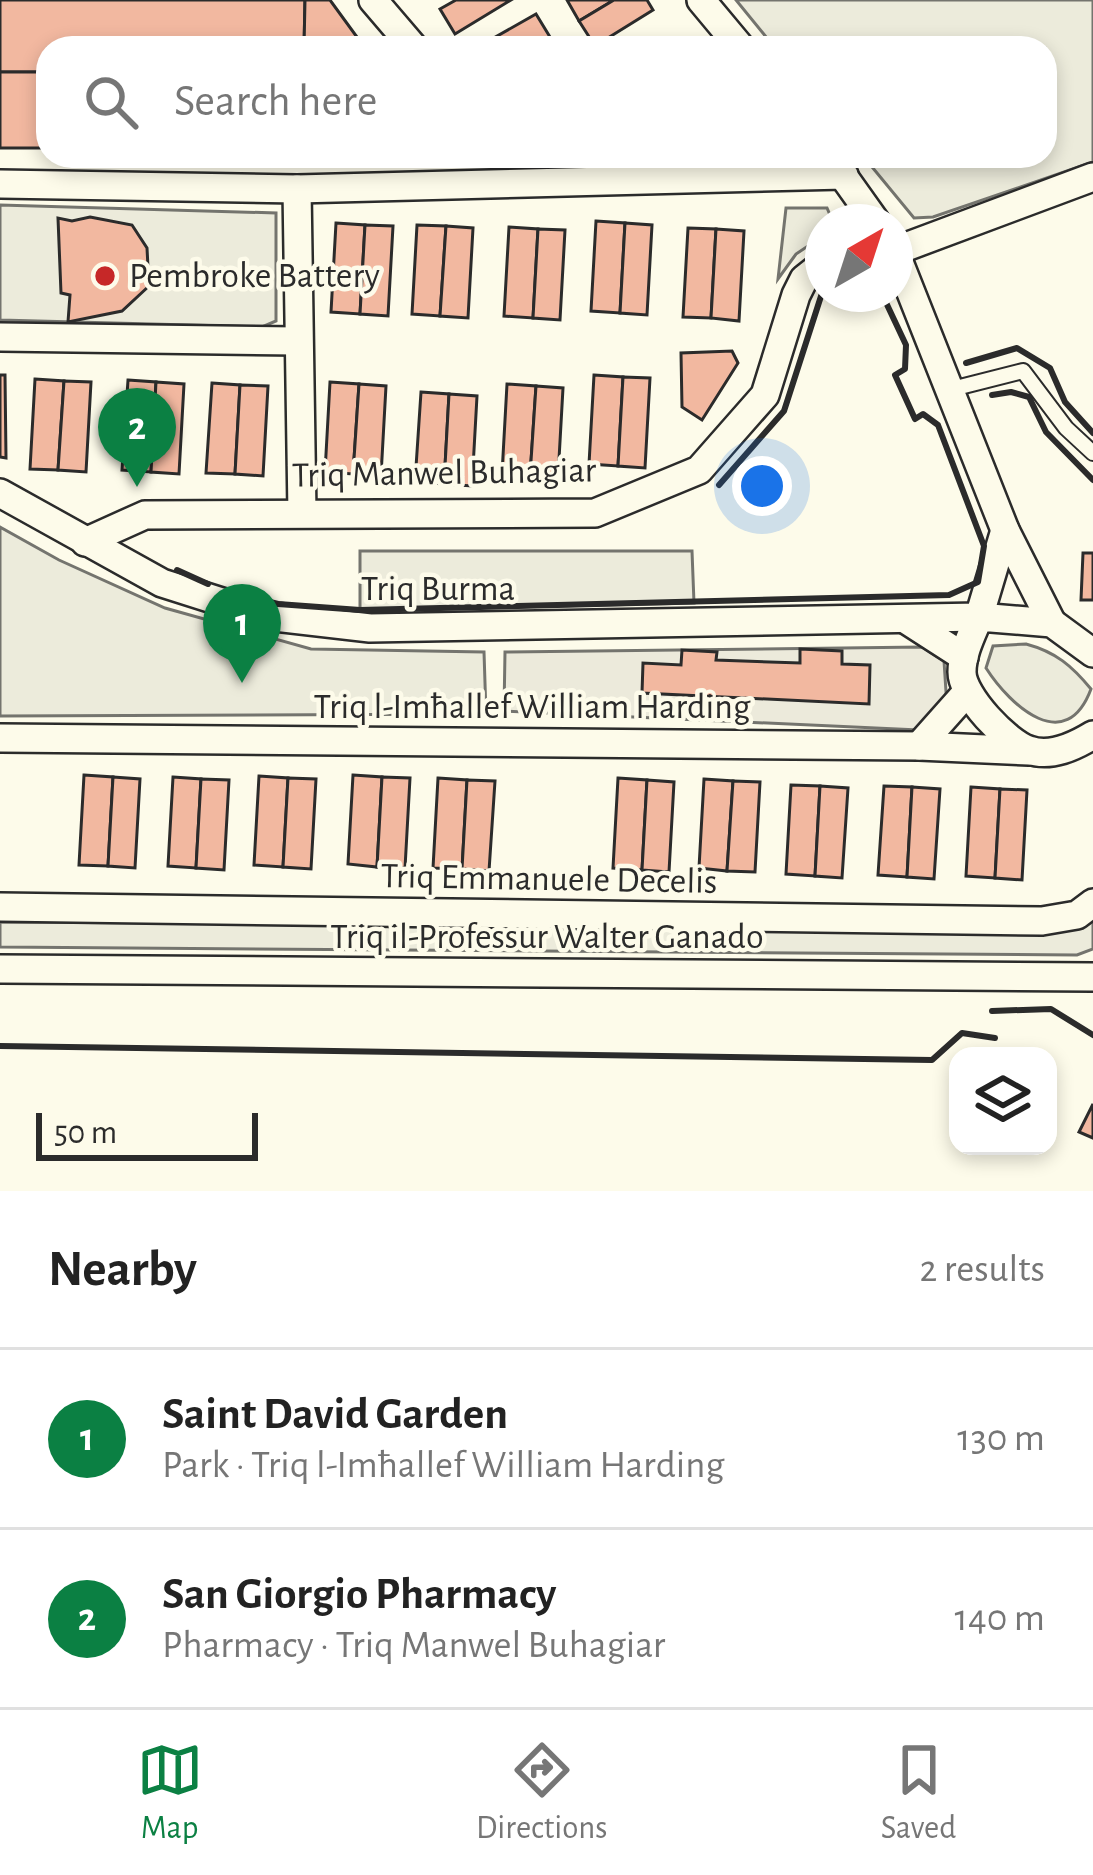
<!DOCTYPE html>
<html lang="en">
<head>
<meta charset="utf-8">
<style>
	body { margin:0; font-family:"Alegreya Sans",sans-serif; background:#f2f2f2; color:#222 }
	.controls { position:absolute; right:36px; bottom:36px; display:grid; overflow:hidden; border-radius:24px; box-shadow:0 6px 18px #0003 }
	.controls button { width:108px; height:108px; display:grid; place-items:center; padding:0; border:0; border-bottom:3px solid #e0e0e0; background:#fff; color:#222; font:60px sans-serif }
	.compass { position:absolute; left:805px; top:204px; width:108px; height:108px; border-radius:50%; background:#fff; box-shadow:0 6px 18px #0003; rotate:39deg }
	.scale { position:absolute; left:36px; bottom:30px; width:222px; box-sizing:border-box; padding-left:12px; border:6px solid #2b2b2b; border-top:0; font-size:33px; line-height:42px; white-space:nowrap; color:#2b2b2b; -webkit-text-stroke:9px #fdfbea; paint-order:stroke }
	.you { position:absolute; left:762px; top:486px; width:42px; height:42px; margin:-30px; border:9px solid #fff; border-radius:50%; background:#1a73e8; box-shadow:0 0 0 18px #1a73e833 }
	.badge { display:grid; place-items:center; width:78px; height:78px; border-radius:50%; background:#0b8043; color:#fff; font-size:39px; font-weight:700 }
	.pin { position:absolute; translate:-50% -99px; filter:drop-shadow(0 3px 6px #0008) }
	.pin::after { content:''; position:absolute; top:63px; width:42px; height:36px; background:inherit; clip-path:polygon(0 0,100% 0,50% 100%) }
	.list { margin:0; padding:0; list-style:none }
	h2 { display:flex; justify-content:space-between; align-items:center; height:156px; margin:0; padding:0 48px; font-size:51px }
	h2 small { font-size:39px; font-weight:400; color:#767676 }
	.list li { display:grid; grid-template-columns:78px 1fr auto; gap:36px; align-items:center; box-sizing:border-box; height:180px; padding:0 48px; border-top:3px solid #e0e0e0 }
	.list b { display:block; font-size:45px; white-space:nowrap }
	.list p { margin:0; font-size:39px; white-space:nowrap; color:#767676 }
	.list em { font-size:39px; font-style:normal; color:#767676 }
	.icon { flex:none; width:66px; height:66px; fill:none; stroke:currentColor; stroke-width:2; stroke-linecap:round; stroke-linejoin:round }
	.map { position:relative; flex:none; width:1093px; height:1191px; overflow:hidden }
	.search { position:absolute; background:#fff; box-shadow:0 6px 18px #0003; left:36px; right:36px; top:36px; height:132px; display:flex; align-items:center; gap:30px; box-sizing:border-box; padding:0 42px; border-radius:36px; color:#767676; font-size:45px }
	.sheet { height:516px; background:#fff }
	nav { display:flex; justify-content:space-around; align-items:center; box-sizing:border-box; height:168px; border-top:3px solid #e0e0e0; background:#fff; font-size:33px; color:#767676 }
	nav a { display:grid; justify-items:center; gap:6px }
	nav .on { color:#0b8043 }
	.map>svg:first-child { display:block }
</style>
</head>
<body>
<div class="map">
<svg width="1093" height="1191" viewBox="0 0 1093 1191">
	<rect width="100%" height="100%" fill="#fdfbea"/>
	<g fill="#ecebdb" stroke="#74746e" stroke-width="3">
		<path d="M 736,0 L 1093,0 L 1093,162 L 933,217 L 914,218 L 863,156 L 1045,156 L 1045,48 L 775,48 Z"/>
		<path d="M 0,205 L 276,213 L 276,321 L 262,327 L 0,320 Z"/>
		<path d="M 786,208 L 827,208 L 833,222 L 823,222 L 823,236 L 796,254 L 778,279 Z"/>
		<path d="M 0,527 L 59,560 L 165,608 L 311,649 L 484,652 L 486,714 L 0,716 Z"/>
		<path d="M 360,551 L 692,551 L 694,603 L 360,610 Z"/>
		<path d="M 1026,644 C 1056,652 1072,666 1091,689 C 1066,756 1011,707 986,668 L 993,646 Z"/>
		<path d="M 1093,920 L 1093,949 L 1077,955 L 0,947 L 0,922 L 1066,928 Z"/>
	</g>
	<path fill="#eceadb" stroke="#74746e" stroke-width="3" d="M 922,647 L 944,661 L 947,707 L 919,730 L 504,711 L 505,652 Z"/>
	<g fill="#f2b8a0" stroke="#2b2b2b" stroke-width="3">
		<path d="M 0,0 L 305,0 L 304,48 L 48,48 L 48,72 L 0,72 Z"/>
		<path d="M 305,0 L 330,0 L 365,48 L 304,48 Z"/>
		<path d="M 456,0 L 511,0 L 455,34 L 440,9 Z"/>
		<path d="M 567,0 L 614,0 L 579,21 Z"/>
		<path d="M 614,0 L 647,0 L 653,10 L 595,46 L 579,21 Z"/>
		<path d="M 536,14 L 550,37 L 532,48 L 476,48 Z"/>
		<rect x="0" y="72" width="48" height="76"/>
		<path d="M 90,217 L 132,225 L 147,248 L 149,286 L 122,311 L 68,322 L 70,295 L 61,293 L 58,218 L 72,221 Z"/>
		<path d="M 596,221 L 625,223 L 620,313 L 591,311 Z"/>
		<path d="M 336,223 L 365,225 L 360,314 L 331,312 Z"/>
		<path d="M 625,223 L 652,225 L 647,315 L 620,313 Z"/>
		<path d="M 365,225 L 393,226 L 388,316 L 360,314 Z"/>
		<path d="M 417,225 L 446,226 L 440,316 L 412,314 Z"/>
		<path d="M 446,226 L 473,228 L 468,318 L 440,316 Z"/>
		<path d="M 509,227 L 538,229 L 533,318 L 504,316 Z"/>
		<path d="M 688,228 L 716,229 L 711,318 L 683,317 Z"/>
		<path d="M 538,229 L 565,230 L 560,320 L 533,318 Z"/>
		<path d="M 716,229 L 744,231 L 739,321 L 711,318 Z"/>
		<path d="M 732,351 L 738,363 L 702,420 L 682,407 L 681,353 Z"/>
		<path d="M 0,375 L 5,375 L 6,458 L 0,457 Z"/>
		<path d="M 594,375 L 623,377 L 618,466 L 589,464 Z"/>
		<path d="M 623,377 L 650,378 L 645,468 L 618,466 Z"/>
		<path d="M 35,379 L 64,381 L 58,470 L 30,469 Z"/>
		<path d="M 128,380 L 156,382 L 151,472 L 122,470 Z"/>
		<path d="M 64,381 L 91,382 L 86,472 L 58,470 Z"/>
		<path d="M 156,382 L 184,384 L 179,474 L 151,472 Z"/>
		<path d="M 330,382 L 359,384 L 353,474 L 325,472 Z"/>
		<path d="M 212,383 L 240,385 L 235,474 L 206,473 Z"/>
		<path d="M 359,384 L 386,386 L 381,476 L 353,474 Z"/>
		<path d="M 507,384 L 536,386 L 530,476 L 502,474 Z"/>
		<path d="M 240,385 L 268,386 L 263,476 L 235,474 Z"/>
		<path d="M 536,386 L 563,388 L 558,477 L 530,476 Z"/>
		<path d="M 421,392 L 449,394 L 444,484 L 415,482 Z"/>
		<path d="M 449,394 L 477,396 L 472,486 L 444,484 Z"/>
		<path d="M 1083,553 L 1093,553 L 1093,600 L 1081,600 Z"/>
		<path d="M 800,649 L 842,651 L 842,664 L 870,665 L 869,704 L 642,693 L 643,663 L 681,665 L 682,650 L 717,652 L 716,660 L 800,663 Z"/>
		<path d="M 84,775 L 113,777 L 108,866 L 79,865 Z"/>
		<path d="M 353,775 L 382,777 L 377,867 L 348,864 Z"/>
		<path d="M 259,776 L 288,778 L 283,867 L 254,865 Z"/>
		<path d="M 113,777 L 140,779 L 135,868 L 108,866 Z"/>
		<path d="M 173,777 L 201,779 L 196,868 L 168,866 Z"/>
		<path d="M 382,777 L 410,778 L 405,868 L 377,867 Z"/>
		<path d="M 288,778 L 316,779 L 311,869 L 283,867 Z"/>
		<path d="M 438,778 L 467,780 L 462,869 L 433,868 Z"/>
		<path d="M 618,778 L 647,780 L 642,870 L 613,868 Z"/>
		<path d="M 201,779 L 229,780 L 224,870 L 196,868 Z"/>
		<path d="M 704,779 L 733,781 L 727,871 L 699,868 Z"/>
		<path d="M 467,780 L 495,781 L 489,871 L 462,869 Z"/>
		<path d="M 647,780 L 674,782 L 669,872 L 642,870 Z"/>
		<path d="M 733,781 L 760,782 L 755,872 L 727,871 Z"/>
		<path d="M 791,785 L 820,786 L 815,876 L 786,874 Z"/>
		<path d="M 820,786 L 848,788 L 842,878 L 815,876 Z"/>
		<path d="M 884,786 L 912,787 L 907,877 L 878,875 Z"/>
		<path d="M 912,787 L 940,789 L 934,879 L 907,877 Z"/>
		<path d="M 971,787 L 1000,789 L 995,878 L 966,876 Z"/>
		<path d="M 1000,789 L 1027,790 L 1022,880 L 995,878 Z"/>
		<path d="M 1093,1104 L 1093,1138 L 1079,1132 Z"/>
	</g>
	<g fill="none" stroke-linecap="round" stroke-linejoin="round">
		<defs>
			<path id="lane" d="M 952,389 L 1023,371 L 1066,428 L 1093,453"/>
			<g id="street">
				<path d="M 373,0 L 414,48"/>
				<path d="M 701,0 L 741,48"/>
				<path d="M 829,156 L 876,222"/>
				<path d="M 0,184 L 297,189 L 844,175"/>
				<path d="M 297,189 L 302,513"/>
				<path d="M 895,251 L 1093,177"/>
				<path d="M 895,252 L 1005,530 L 1052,623"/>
				<path d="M 0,337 L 297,341"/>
				<path d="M 0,493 L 162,583 L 266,616 L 370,628 L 979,617 L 1005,530"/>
				<path d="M 85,542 L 145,515 L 595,513 L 699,470 L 765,395 L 796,295 L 804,279 L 823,264"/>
				<path d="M 905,619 L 964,657"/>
				<path d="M 1093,653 L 1052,623 L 979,617 C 972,634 962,653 962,672 C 962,696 1007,743 1029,750 C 1051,758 1075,746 1093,735"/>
				<path d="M 0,738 L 919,746 L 1029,751"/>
				<path d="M 919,746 L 967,692"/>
				<path d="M 0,907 L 1042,921 L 1077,915 L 1093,903"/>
				<path d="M 0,969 L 1093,977"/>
			</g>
		</defs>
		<use href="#lane" stroke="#2b2b2b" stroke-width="18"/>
		<use href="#street" stroke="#2b2b2b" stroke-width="32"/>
		<use href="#lane" stroke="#fdfbea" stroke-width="14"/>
		<use href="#street" stroke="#fdfbea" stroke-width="27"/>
		<g stroke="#2b2b2b" stroke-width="6">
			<path d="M 966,363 L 1017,348 L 1050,368 L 1065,402 L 1093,433"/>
			<path d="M 992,395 L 1011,392 L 1029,397 L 1046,432 L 1093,480"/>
			<path d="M 719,485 L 784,411 L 823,290"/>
			<path d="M 177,570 L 208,584"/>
			<path d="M 243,595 L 278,604 L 360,610 L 949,595 L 978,582 L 984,546 L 938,425 L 923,414 L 915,419 L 895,375 L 905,369 L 906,345 L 882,294"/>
			<path d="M 992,1011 L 1051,1009 L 1093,1035"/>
			<path d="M 0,1046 L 932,1060 L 962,1033 L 995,1038"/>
		</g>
	</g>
	<circle fill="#c62828" stroke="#fdfbea" stroke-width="4.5" cx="105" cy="276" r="12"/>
	<g text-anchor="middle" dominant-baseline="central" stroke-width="9" stroke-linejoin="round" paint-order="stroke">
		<g font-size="36" fill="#2b2b2b" stroke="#fdfbea" text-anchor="start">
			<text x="129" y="276">Pembroke Battery</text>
		</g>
		<g font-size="36" fill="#2b2b2b" stroke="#fdfbea">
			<text transform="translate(444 473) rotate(-1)">Triq Manwel Buhagiar</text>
			<text x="438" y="589">Triq Burma</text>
			<text x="532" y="707">Triq l-Imħallef William Harding</text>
			<text transform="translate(549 879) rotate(1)">Triq Emmanuele Decelis</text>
			<text x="547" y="937">Triq il-Professur Walter Ganado</text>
		</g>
	</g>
</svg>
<div class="controls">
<button><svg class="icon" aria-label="layers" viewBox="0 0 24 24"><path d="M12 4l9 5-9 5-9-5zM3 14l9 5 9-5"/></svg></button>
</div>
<svg class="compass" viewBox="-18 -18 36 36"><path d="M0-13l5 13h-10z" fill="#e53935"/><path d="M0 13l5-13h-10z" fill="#767676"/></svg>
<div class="scale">50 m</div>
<div class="you"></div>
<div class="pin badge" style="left:242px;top:683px">1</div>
<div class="pin badge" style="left:137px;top:487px">2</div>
<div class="search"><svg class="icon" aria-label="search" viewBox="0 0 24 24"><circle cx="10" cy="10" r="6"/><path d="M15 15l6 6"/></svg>Search here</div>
</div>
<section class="sheet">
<h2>Nearby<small>2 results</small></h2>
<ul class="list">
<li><span class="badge">1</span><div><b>Saint David Garden</b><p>Park · Triq l-Imħallef William Harding</p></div><em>130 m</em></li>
<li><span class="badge">2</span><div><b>San Giorgio Pharmacy</b><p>Pharmacy · Triq Manwel Buhagiar</p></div><em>140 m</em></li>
</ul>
</section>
<nav>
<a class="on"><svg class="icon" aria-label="map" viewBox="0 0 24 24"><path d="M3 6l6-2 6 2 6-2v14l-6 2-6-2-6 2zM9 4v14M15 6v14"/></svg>Map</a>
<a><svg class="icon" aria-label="directions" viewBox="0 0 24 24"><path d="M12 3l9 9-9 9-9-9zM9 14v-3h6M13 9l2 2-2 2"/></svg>Directions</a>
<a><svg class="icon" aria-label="saved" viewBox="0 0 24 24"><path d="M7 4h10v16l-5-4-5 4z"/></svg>Saved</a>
</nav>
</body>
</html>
